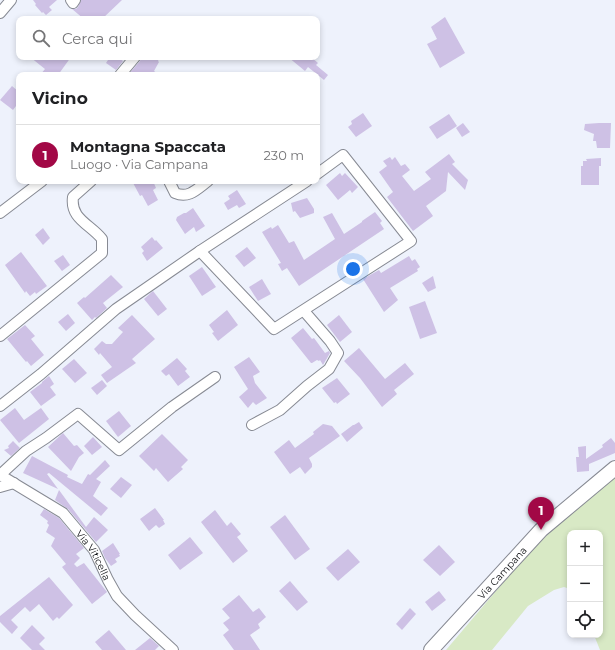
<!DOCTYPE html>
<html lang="it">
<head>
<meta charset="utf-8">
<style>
	body { margin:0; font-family:Montserrat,sans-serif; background:#f6f6f6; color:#202124 }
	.controls { position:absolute; right:12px; bottom:12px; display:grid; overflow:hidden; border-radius:8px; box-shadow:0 2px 6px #0003 }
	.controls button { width:36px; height:36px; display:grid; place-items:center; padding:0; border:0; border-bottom:1px solid #e0e0e0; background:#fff; color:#202124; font:20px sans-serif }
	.you { position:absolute; left:353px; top:269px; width:14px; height:14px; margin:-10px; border:3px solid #fff; border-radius:50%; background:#1a73e8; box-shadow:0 0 0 6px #1a73e833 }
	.badge { display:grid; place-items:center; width:26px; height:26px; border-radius:50%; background:#a20846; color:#fff; font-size:13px; font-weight:700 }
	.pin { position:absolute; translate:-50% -33px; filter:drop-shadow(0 1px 2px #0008) }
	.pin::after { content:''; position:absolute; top:21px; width:14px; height:12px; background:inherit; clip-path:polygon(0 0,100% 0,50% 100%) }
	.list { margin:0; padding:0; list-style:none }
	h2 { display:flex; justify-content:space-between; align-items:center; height:52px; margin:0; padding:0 16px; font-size:17px }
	h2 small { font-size:13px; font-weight:400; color:#757577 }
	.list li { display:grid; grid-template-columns:26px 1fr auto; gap:12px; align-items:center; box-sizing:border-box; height:60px; padding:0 16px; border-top:1px solid #e0e0e0 }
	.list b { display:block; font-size:15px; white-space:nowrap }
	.list p { margin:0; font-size:13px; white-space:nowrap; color:#757577 }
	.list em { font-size:13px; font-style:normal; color:#757577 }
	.icon { flex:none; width:22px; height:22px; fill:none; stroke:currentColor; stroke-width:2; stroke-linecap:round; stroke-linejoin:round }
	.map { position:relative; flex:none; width:615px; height:650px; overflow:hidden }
	.search { position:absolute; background:#fff; box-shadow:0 2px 6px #0003; left:16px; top:16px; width:304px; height:44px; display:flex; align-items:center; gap:10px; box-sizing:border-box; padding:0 14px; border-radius:8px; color:#757577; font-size:15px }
	.panel { position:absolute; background:#fff; box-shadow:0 2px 6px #0003; left:16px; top:72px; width:304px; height:112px; border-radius:8px }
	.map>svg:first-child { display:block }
</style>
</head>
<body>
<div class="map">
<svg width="615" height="650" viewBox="0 0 615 650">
	<rect width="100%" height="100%" fill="#eef2fc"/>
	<path fill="#d8e9c5" d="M 615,472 L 615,650 L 600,650 L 594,635 L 600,635 L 600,533 L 570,533 L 570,589 L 564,587 L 554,590 L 528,606 L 492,650 L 446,650 L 524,558 L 594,489 Z"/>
	<g fill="#cec1e5">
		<path d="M 33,0 L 57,0 L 49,7 L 52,10 L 46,15 L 43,12 L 42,13 L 35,5 L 36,4 Z"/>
		<path d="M 81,0 L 122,0 L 102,19 L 84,19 L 72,9 L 76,9 L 78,7 Z"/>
		<path d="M 445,17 L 465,53 L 440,68 L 427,44 L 437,39 L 431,27 Z"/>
		<path d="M 30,57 L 71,57 L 58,75 L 40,75 L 45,69 Z"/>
		<path d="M 110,57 L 117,57 L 123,61 L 116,70 L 106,63 Z"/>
		<path d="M 141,57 L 160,57 L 158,61 L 159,62 L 154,71 L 159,75 L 128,75 L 140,61 Z"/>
		<path d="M 288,57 L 311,57 L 318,63 L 316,65 L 328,75 L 324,80 L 308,67 L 305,71 Z"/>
		<path d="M 12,86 L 19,92 L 19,102 L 13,110 L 0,100 Z"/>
		<path d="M 363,113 L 372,126 L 356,137 L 348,127 L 352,124 L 351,121 Z"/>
		<path d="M 449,114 L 457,126 L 437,139 L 429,127 Z"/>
		<path d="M 463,123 L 470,132 L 462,137 L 456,128 Z"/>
		<path d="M 599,123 L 611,123 L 610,148 L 597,148 L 596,141 L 593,141 L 594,134 L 584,130 L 585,124 Z"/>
		<path d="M 449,154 L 455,162 L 452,164 L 468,180 L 465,190 L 448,172 L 446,191 L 426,206 L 433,216 L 413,231 L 387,197 L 393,192 L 379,172 L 387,166 L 383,161 L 390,157 L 392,160 L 395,157 L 401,166 L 405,164 L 410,170 L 402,176 L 414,191 L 431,179 L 425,172 Z"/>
		<path d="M 601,158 L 601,166 L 599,166 L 599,185 L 581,185 L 581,166 L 583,166 L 583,161 L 587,161 L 586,159 Z"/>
		<path d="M 340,173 L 342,176 L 345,173 L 358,187 L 352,193 L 350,190 L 338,200 L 326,185 Z"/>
		<path d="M 132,181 L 153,181 L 156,188 L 153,190 L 158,200 L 148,206 L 142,195 L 140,196 Z"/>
		<path d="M 237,190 L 246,204 L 239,208 L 237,205 L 228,210 L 224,203 L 230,199 L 228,196 Z"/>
		<path d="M 307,198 L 314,209 L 314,213 L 300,218 L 295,211 L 293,212 L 291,203 Z"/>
		<path d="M 193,208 L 205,226 L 196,232 L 194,227 L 185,234 L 176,220 L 177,217 L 184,213 L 186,213 Z"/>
		<path d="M 375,212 L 382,221 L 380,223 L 384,229 L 299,286 L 287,268 L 282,271 L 278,264 L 281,263 L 262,232 L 271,227 L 272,229 L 278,225 L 289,243 L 294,241 L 304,260 L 335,239 L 323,217 L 332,213 L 344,234 L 362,222 L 362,221 Z"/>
		<path d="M 43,228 L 50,238 L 43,245 L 35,235 Z"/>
		<path d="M 152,237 L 155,241 L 156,240 L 163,248 L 147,261 L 142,253 L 144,251 L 141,247 Z"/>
		<path d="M 247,247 L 256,258 L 244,267 L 235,256 Z"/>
		<path d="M 21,252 L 47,286 L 36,294 L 35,292 L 30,296 L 26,291 L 25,293 L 5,265 Z"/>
		<path d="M 63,255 L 70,265 L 62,271 L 54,261 Z"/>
		<path d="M 409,256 L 412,261 L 415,259 L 420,267 L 417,269 L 418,271 L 390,288 L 398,300 L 384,312 L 363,279 L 379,270 L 381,273 Z"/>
		<path d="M 202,267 L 216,287 L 202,296 L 189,276 Z"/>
		<path d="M 111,275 L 123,287 L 103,303 L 107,308 L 96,318 L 95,317 L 92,320 L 77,303 L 84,297 L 85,298 Z"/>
		<path d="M 433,276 L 436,288 L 428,292 L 422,283 Z"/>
		<path d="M 262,279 L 271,294 L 258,301 L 249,287 Z"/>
		<path d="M 153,291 L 167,309 L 158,316 L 144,299 Z"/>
		<path d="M 425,301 L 437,333 L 420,339 L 409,307 Z"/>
		<path d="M 227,310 L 238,325 L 218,341 L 212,333 L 214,332 L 209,325 Z"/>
		<path d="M 68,314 L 75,323 L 66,331 L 58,322 Z"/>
		<path d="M 132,315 L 155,339 L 132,359 L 136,363 L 107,383 L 101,375 L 112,367 L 100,353 L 99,355 L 94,349 L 102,341 L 106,344 L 112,344 L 123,332 L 118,328 Z"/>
		<path d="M 339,315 L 352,332 L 340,342 L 327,325 Z"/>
		<path d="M 25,325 L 35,336 L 31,339 L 44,355 L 31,366 L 27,361 L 26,362 L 7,339 Z"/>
		<path d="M 303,328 L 312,339 L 314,338 L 325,353 L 329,351 L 330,353 L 323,365 L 320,360 L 319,361 L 317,360 L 312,363 L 311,363 L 291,338 Z"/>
		<path d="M 359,348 L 385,379 L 405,363 L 414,374 L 394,390 L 397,394 L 382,407 L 360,378 L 344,361 Z"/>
		<path d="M 249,357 L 260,372 L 253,376 L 255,383 L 267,398 L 256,405 L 253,402 L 248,408 L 239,397 L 248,389 L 234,367 Z"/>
		<path d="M 177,358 L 187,369 L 185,371 L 190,377 L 178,386 L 169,374 L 166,376 L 161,371 Z"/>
		<path d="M 74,359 L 87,373 L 75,383 L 62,369 Z"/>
		<path d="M 49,376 L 54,384 L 50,387 L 56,395 L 41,406 L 30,392 L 42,383 L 42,382 Z"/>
		<path d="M 337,378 L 350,394 L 337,404 L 336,402 L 334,403 L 322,388 Z"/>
		<path d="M 102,380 L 107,386 L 97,395 L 91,388 Z"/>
		<path d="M 15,408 L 24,420 L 41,408 L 49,419 L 19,443 L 0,420 Z"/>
		<path d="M 119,411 L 131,426 L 118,437 L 106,421 Z"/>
		<path d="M 359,422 L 363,428 L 347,442 L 341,434 L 353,425 L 354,425 Z"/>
		<path d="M 323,424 L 332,426 L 340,436 L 309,458 L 312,464 L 312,467 L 305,474 L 300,467 L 290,474 L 274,452 L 289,440 L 295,448 L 314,434 L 313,432 Z"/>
		<path d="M 63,433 L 74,446 L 77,445 L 84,453 L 79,457 L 71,471 L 48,447 Z"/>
		<path d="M 162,434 L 188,460 L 181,467 L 183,469 L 168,482 L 156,468 L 154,471 L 139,456 Z"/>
		<path d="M 93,437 L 102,447 L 92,455 L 84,446 Z"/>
		<path d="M 611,438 L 615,443 L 615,453 L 589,464 L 589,471 L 577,472 L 576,457 L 579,457 L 578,447 L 586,446 L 586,459 L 603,447 L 602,445 Z"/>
		<path d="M 13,441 L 20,448 L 11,456 L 4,450 L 9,448 L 8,446 Z"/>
		<path d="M 32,456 L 68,475 L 67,477 L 82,484 L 88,474 L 90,475 L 105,460 L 110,466 L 96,479 L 101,482 L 93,496 L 108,508 L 101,516 L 49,473 L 47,474 L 58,489 L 23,473 Z"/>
		<path d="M 121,477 L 132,485 L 121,498 L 110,489 Z"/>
		<path d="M 59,490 L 86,527 L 94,517 L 108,530 L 96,542 L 68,509 L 55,500 Z"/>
		<path d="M 155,508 L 164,520 L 163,520 L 165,524 L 159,528 L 156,525 L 149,531 L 140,519 Z"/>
		<path d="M 44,509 L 59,518 L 84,548 L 76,554 L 80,558 L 74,564 L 77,567 L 84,563 L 107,592 L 92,604 L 62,567 L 66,564 L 51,546 L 55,538 L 46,532 L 49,525 L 47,523 L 48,521 L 40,515 Z"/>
		<path d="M 215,510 L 227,526 L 231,522 L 241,534 L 237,537 L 248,551 L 233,563 L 201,522 Z"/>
		<path d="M 285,515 L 310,549 L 295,560 L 270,527 Z"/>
		<path d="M 190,537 L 203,553 L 180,570 L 168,555 Z"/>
		<path d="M 113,543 L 120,554 L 119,554 L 120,556 L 115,559 L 117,562 L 111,566 L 105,558 L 102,551 Z"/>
		<path d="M 439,545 L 455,562 L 440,576 L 423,560 Z"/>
		<path d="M 348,549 L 360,562 L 338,581 L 326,568 Z"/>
		<path d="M 49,577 L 73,605 L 59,619 L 57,617 L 53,621 L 39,604 L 30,612 L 25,607 L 11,620 L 18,627 L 12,634 L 0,622 L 0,616 Z"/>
		<path d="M 290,581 L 308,602 L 297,611 L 279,591 Z"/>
		<path d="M 439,591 L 446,600 L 432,611 L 425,602 Z"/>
		<path d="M 239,595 L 253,612 L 259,608 L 266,617 L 258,624 L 260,628 L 250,635 L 260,650 L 234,650 L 223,635 L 229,630 L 223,623 L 230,618 L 222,609 Z"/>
		<path d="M 410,608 L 416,614 L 402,630 L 396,624 Z"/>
		<path d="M 32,625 L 45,638 L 39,644 L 45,650 L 32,650 L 20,638 Z"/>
		<path d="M 109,630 L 126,650 L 102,650 L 95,642 Z"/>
		<path d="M 150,638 L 159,646 L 155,650 L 135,650 Z"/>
	</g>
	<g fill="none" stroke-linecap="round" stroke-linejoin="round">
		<defs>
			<g id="street">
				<path d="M 71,0 L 73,3 L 75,0"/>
				<path d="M 0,13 L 11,0"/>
				<path d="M 120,75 L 135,57"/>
				<path d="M 169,181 L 175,193 C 189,199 197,189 208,181"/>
				<path d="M 0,213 L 42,181"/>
				<path d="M 200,251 L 274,329 L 411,241 L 343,155 L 317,174"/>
				<path d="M 0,336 L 102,253 L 102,239 C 90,224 70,219 73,197 L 91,181"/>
				<path d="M 0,406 L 41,374 L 116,309 L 200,251 L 307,181"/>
				<path d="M 252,425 L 280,410 L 307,386 L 329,369 L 338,353 L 330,341 L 304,311"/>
				<path d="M 0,475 L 26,451 L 46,438 L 78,414 L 119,450 L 172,407 L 215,377"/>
				<path id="s1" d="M 0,475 L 63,513 L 94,550 L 108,580 L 117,596 L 135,615 L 173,650"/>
				<path d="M 0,487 L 14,483"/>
			</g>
			<g id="secondary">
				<path id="s2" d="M 431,650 L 541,530 L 615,468"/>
			</g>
		</defs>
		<use href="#street" stroke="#878a93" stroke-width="12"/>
		<use href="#secondary" stroke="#878a93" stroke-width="16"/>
		<use href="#street" stroke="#fff" stroke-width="10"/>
		<use href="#secondary" stroke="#fff" stroke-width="14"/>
	</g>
	<g text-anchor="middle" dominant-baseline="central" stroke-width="4" stroke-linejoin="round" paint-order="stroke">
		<g font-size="10" fill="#101215" stroke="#fff">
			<text stroke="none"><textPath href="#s1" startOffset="126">Via Viticella</textPath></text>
			<text stroke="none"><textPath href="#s2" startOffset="105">Via Campana</textPath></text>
		</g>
	</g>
</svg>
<div class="controls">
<button>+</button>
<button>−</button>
<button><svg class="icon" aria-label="locate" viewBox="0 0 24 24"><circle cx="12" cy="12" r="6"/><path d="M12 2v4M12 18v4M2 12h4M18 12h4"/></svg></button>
</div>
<div class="you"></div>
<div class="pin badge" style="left:541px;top:530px">1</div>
<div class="search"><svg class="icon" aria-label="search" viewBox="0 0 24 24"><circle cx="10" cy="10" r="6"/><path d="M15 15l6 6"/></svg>Cerca qui</div>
<section class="panel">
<h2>Vicino<small></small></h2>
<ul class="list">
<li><span class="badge">1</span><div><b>Montagna Spaccata</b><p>Luogo · Via Campana</p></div><em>230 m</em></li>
</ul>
</section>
</div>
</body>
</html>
